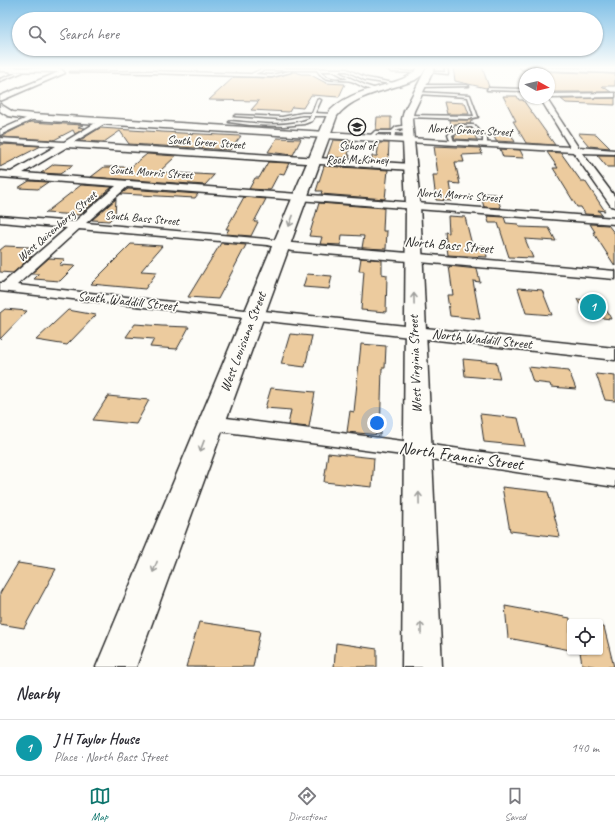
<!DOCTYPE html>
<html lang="en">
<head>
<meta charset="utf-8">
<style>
	body { margin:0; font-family:Caveat,sans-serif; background:#f2f2f3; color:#2b2b33 }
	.controls { position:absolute; right:12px; bottom:12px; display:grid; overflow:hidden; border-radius:4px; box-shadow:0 1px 3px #0004 }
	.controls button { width:36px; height:36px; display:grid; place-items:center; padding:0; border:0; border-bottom:1px solid #e1e1e2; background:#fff; color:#2b2b33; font:20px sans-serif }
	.compass { position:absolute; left:519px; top:68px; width:36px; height:36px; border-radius:50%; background:#fff; box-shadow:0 1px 3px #0004; rotate:98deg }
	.you { position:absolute; left:377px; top:423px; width:14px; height:14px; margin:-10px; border:3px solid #fff; border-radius:50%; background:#1a73e8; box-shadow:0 0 0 6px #1a73e833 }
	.badge { display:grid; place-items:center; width:26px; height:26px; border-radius:50%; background:#0f766e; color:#fff; font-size:13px; font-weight:700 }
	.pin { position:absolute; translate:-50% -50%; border:2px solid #fff; box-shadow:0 1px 4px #0006 }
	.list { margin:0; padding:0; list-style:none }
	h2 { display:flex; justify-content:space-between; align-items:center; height:52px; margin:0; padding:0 16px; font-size:17px }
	h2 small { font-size:13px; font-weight:400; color:#7c7c81 }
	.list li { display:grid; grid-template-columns:26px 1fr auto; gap:12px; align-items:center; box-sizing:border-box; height:56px; padding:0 16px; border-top:1px solid #e1e1e2 }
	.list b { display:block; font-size:15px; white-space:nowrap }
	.list p { margin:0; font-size:13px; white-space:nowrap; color:#7c7c81 }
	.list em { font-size:13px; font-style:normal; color:#7c7c81 }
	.icon { flex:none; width:22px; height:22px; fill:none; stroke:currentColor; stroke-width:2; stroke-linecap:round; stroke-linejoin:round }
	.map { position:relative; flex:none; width:615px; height:667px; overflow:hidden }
	.search { position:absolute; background:#fff; box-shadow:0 1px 3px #0004; left:12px; right:12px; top:12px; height:44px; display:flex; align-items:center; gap:10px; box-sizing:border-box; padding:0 14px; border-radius:22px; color:#7c7c81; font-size:15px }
	.sheet { height:108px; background:#fff }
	nav { display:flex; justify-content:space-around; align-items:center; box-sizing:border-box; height:56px; border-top:1px solid #e1e1e2; background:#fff; font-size:11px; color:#7c7c81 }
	nav a { display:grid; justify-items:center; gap:2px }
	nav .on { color:#0f766e }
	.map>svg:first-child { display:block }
</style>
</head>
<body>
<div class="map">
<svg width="615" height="667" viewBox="0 0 615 667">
	<rect width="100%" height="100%" fill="#fdfcf7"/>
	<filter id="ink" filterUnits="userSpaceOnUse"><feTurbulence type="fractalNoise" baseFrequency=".025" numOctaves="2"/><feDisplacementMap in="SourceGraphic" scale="8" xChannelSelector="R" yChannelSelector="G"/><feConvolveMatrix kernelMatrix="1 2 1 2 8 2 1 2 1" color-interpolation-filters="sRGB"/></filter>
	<g filter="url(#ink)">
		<g fill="#eccb9e" stroke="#2b2b2b">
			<path d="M 453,67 L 482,67 L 489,87 L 486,88 L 455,81 Z"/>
			<path d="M 534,71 L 615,74 L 615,86 L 602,86 L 611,92 L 552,92 L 549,89 L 549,74 L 536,74 Z"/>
			<path d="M 292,72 L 296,72 L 301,74 L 309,74 L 326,83 L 345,84 L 339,97 L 311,95 L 303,108 L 292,107 L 289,112 L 251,110 L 259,101 L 209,100 L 234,77 L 272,78 Z"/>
			<path d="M 503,96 L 517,96 L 519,100 L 523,100 L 555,145 L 526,143 L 513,121 L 516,121 Z"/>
			<path d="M 615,98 L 615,105 L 566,103 L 561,99 Z"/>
			<path d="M 444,102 L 465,103 L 469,114 L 447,114 Z"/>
			<path d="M 377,117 L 391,117 L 391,130 L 376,130 Z"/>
			<path d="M 450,120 L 472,120 L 472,121 L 470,122 L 471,124 L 455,124 L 453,125 L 453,129 L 452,130 Z"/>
			<path d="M 30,122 L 83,125 L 78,127 L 85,128 L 75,134 L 73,130 L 54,140 L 0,137 Z"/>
			<path d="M 100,128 L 162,132 L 241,136 L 230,150 L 129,144 L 120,131 L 104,142 L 79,141 Z"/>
			<path d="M 460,128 L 471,128 L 477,140 L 455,139 L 454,136 L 459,133 Z"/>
			<path d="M 492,132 L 510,132 L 515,142 L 496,141 Z"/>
			<path d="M 578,133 L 596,134 L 610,148 L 589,146 Z"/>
			<path d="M 277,138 L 301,139 L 293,155 L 268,152 Z"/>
			<path d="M 333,140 L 351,141 L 348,155 L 350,155 L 349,158 L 327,157 Z"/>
			<path d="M 379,143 L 389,143 L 388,161 L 372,160 L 372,156 L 377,156 Z"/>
			<path d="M 0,144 L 41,146 L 0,167 Z"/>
			<path d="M 434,146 L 480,148 L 482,154 L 462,155 L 464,162 L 455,162 L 460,184 L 449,183 L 452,201 L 436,200 L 433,175 L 438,175 Z"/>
			<path d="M 500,149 L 520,150 L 524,158 L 503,157 Z"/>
			<path d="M 547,152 L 561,153 L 581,181 L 585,181 L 605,211 L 598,210 L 602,215 L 585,214 L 581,207 L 577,207 L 553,168 L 558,168 Z"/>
			<path d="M 147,154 L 176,156 L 159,172 L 214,175 L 205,185 L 91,177 L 104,167 L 131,167 Z"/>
			<path d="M 597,155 L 615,155 L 615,167 L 607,167 Z"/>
			<path d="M 268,162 L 289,163 L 284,174 L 279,173 L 270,190 L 249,189 L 255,178 L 259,178 Z"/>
			<path d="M 54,164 L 73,165 L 60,174 L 41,173 Z"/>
			<path d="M 324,166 L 388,170 L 385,199 L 321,194 L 322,191 L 316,191 Z"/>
			<path d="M 29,181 L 48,182 L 38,189 L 18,188 Z"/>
			<path d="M 81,185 L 112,187 L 79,215 L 45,213 Z"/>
			<path d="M 128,189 L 198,194 L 195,198 L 121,194 Z"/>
			<path d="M 480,193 L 496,194 L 501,208 L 484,207 Z"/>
			<path d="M 244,197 L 266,199 L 254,222 L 258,222 L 251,236 L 226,234 L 229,229 L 226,229 Z"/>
			<path d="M 116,199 L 115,215 L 109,221 L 92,220 Z"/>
			<path d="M 319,203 L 384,208 L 383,231 L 387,231 L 386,249 L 362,248 L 364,236 L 342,235 L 341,245 L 320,244 L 322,237 L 309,236 Z"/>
			<path d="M 448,216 L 465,217 L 472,245 L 485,246 L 487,257 L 448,255 L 445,232 L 449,233 Z"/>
			<path d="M 487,216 L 504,217 L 506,223 L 518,224 L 519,227 L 549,228 L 556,241 L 525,239 L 533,258 L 509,257 L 498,223 L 489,223 Z"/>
			<path d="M 590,224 L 608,225 L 615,234 L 615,266 L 593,232 L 595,232 Z"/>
			<path d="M 221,243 L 246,245 L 218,299 L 188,297 Z"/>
			<path d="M 131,244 L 162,246 L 141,271 L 157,272 L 145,289 L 91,284 Z"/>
			<path d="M 5,246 L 29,247 L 19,255 L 32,256 L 13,273 L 0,272 L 0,250 Z"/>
			<path d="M 49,258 L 65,259 L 59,265 L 75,266 L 60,281 L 34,279 L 39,274 L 31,274 Z"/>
			<path d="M 361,258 L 382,260 L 382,274 L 387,275 L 386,312 L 361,310 L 364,271 L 359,271 Z"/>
			<path d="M 449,266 L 477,269 L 480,282 L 473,281 L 480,319 L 450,316 L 447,295 L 453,295 Z"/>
			<path d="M 307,274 L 332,276 L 329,289 L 303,287 Z"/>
			<path d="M 518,288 L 542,290 L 552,315 L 526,313 Z"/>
			<path d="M 577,299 L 602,301 L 611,319 L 594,317 L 592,314 L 584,313 Z"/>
			<path d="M 5,309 L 27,311 L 0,339 L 0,313 Z"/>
			<path d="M 68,310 L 96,315 L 67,345 L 36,340 Z"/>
			<path d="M 135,324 L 162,326 L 189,327 L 177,349 L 150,347 L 154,339 L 126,337 Z"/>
			<path d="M 290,334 L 312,336 L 305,367 L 281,364 Z"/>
			<path d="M 361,344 L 386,346 L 385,368 L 382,368 L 380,435 L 347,432 L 350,411 L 354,412 Z"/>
			<path d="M 463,359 L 496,362 L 500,379 L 465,376 Z"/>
			<path d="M 528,367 L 569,371 L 576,389 L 551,387 L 550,384 L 533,382 Z"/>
			<path d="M 596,374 L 615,376 L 615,401 L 605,400 Z"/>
			<path d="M 271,388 L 315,392 L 309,427 L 288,425 L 291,410 L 265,408 Z"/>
			<path d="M 108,396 L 149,400 L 136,424 L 93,420 Z"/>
			<path d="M 480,414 L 518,418 L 525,446 L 484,442 Z"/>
			<path d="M 328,453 L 374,458 L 372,487 L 324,482 Z"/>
			<path d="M 502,487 L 548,492 L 560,537 L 510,531 Z"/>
			<path d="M 18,563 L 56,569 L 24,628 L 0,624 L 0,593 Z"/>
			<path d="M 505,606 L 570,618 L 570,650 L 508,638 Z"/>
			<path d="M 199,622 L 260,631 L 253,667 L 186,667 Z"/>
			<path d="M 600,627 L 604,627 L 614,667 L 598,667 L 582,664 L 580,652 L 600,652 Z"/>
			<path d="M 336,643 L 377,649 L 377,667 L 334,667 Z"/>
		</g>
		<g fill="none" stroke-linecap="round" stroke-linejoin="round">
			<defs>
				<g id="service">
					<path d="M 387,67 L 390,67 L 392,70 L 421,73 L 391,72 Z"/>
					<path d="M 445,67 L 447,67 L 448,74 L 428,72 L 445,72 Z"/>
					<path d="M 264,68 L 347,69 L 367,78 L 399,84 L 397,85 L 365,80 L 347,71 L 336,71 L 367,86 L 380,90 L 378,91 C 373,90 367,89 363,87 C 359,85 355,82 351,81 C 339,78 325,84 317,70 L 264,70 L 255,74 L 272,75 L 290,71 L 291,72 L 272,77 L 151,73 L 70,72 L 151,71 L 251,74 ZM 320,71 L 333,71 L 348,79 C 338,79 326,80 320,71 Z"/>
					<path d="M 10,71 L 23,72 L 0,81 L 0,79 L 17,73 L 11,73 Z"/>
					<path d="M 421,85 L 467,85 L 469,86 L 420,87 Z"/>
					<path d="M 488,88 L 525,89 L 525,91 L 487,90 Z"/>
					<path d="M 417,92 L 470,95 L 478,117 L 468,119 L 407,117 L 408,115 L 474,116 L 468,97 L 418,94 Z"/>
					<path d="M 319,99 L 321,100 L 315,113 L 332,114 L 333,116 L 315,116 L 312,121 L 304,124 L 284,126 L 250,125 L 229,122 L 231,121 C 256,123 285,128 309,119 L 311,115 L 302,115 L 282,119 L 234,116 L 236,115 L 282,117 L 302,113 L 312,113 L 317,100 Z"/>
					<path d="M 408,125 L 409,127 L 398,129 L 396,131 L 408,132 L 409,134 L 395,133 L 394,139 L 391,138 L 391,133 L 377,133 L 372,138 L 369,137 L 375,131 L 392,131 L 396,127 Z"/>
					<path d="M 456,125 L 473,125 L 476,126 L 480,132 L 487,137 L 487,144 L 483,145 L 483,138 L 477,134 L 472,127 L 458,127 L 458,132 L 452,135 L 454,142 L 451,143 L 448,134 L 455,130 L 454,126 Z"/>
				</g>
				<g id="minor">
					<path d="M 520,67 L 615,69 L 615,73 L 522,69 Z"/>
					<path d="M 615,93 L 615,97 L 549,98 L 549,94 Z"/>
					<path d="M 540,98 L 546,98 L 578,147 L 615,150 L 615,154 L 582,153 L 615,197 L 615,207 L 611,206 L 573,152 L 408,142 L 404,140 L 408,138 L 570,147 Z"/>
					<path d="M 34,115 L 36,116 L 36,118 L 0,135 L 0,130 Z"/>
					<path d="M 102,119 L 108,119 L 109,121 L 74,142 L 411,164 L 415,167 L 411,170 L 67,147 L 23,173 L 615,218 L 615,224 L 127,187 L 86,223 L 267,239 L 292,243 L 615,271 L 615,279 L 292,251 L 267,245 L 79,229 L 17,285 L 254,311 L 259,312 L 261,315 L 259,318 L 254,319 L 0,291 L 0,283 L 3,283 L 67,228 L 0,222 L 0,216 L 74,222 L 116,186 L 0,177 L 0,171 L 11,172 L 56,146 L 0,142 L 0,138 L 64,142 Z"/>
					<path d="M 211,416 L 418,443 L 615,471 L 615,487 L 418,457 L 211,430 L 205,428 L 202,423 L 205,418 Z"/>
				</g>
				<g id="tertiary">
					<path d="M 0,67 L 60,68 L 65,73 L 0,101 L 0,96 L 59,72 L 0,71 Z"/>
					<path d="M 0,104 L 13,112 L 34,114 L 408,137 L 413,140 L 408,143 L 34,120 L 8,116 L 0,111 Z"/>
					<path d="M 254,310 L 615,348 L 615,360 L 248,319 L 245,315 L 248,311 Z"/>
				</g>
				<g id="secondary">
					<path d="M 418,67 L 426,67 L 422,75 L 415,80 C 388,91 356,93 337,116 L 136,667 L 96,667 L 327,115 C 349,84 407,88 418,67 Z"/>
					<path d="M 427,67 L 435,67 L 414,111 L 412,119 L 420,205 L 442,667 L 402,667 L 406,205 L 402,119 L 404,111 Z"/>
				</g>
			</defs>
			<use href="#service" stroke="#2b2b2b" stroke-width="3"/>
			<use href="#minor" stroke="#2b2b2b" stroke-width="3"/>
			<use href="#tertiary" stroke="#2b2b2b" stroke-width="3"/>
			<use href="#secondary" stroke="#2b2b2b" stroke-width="3"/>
			<use href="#service" fill="#fdfcf7" fill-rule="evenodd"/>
			<use href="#minor" fill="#fdfcf7" fill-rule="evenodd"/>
			<use href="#tertiary" fill="#fdfcf7" fill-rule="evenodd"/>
			<use href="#secondary" fill="#fdfcf7" fill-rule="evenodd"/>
		</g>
		<defs><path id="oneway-shaft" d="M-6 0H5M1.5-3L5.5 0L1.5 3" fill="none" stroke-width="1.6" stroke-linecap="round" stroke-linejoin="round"/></defs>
		<g stroke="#9e9e9b">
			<use href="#oneway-shaft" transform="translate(291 221) rotate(111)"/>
			<use href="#oneway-shaft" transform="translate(414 299) rotate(-91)"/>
			<use href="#oneway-shaft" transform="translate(202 446) rotate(111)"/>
			<use href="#oneway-shaft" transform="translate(419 498) rotate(-91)"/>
			<use href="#oneway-shaft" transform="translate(155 567) rotate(111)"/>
			<use href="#oneway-shaft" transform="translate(421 628) rotate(-91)"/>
		</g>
	</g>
	<linearGradient id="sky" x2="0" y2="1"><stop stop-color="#80c0e7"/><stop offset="0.42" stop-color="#fefefb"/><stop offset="1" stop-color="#fefefb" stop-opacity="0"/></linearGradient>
	<rect width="615" height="161" fill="url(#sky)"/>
	<defs>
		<symbol id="school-ring" viewBox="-11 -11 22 22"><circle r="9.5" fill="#fdfcf7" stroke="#2b2b2b" stroke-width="1.5"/><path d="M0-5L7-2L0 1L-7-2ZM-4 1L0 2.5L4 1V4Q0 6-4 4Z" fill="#2b2b2b"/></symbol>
	</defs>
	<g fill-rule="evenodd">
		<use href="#school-ring" x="347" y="117" width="20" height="20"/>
	</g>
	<g text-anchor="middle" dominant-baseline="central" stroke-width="3.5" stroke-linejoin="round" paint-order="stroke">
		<g font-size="12" fill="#2b2b2b" stroke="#fdfcf7">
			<text transform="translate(470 130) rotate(3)">North Graves Street</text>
			<text transform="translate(206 142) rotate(4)">South Greer Street</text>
			<text transform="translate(151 172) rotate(4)">South Morris Street</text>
			<text transform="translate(459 195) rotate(4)">North Morris Street</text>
			<text transform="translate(142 218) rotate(5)">South Bass Street</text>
			<text transform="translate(57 226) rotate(-41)">West Quisenberry Street</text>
		</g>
		<g font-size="12" fill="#2b2b2b" stroke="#fdfcf7">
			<text x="357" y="146">School of<tspan x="357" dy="14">Rock McKinney</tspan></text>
		</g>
		<g font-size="14" fill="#2b2b2b" stroke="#fdfcf7">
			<text transform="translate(449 245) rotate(5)">North Bass Street</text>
			<text transform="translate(127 301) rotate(6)">South Waddill Street</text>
			<text transform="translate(482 339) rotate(6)">North Waddill Street</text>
			<text transform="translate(243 342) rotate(-69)">West Louisiana Street</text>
			<text transform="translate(415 364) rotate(-92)">West Virginia Street</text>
		</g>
		<g font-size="17" fill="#2b2b2b" stroke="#fdfcf7">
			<text transform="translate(461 456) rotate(8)">North Francis Street</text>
		</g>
	</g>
</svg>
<div class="controls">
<button><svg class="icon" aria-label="locate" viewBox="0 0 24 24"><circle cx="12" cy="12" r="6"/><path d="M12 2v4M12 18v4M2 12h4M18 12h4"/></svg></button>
</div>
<svg class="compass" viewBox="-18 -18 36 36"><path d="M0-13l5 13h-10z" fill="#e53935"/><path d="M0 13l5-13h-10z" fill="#7c7c81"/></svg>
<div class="you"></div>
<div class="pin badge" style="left:593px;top:307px;background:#0f9aa8">1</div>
<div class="search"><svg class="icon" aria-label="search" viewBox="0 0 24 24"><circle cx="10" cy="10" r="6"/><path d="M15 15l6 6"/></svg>Search here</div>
</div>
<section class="sheet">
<h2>Nearby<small></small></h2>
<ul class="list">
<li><span class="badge" style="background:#0f9aa8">1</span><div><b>J H Taylor House</b><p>Place · North Bass Street</p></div><em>140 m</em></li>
</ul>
</section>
<nav>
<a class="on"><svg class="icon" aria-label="map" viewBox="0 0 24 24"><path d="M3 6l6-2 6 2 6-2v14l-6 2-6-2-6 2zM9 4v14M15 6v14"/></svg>Map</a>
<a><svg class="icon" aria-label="directions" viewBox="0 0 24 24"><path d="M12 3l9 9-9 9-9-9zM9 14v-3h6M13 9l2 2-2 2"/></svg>Directions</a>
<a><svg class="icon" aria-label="saved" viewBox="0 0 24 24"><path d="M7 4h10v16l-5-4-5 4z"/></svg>Saved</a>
</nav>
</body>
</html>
